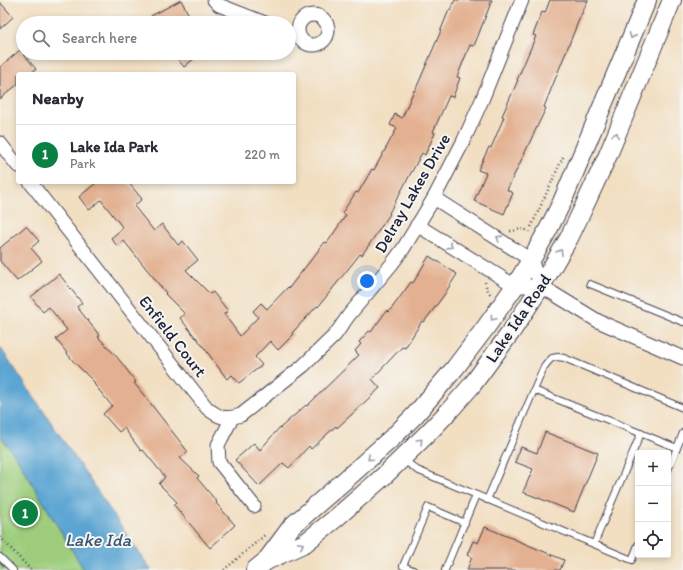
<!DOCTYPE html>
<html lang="en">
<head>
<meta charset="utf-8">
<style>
	body { margin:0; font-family:Itim,sans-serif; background:#f2f2f3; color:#2b2b33 }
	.controls { position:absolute; right:12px; bottom:12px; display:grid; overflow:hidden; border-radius:4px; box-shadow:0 2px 6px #0003 }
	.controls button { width:36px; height:36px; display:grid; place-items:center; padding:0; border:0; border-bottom:1px solid #e1e1e2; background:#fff; color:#2b2b33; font:20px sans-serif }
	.you { position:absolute; left:367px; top:281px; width:14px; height:14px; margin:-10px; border:3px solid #fff; border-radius:50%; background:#1a73e8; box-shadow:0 0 0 6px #1a73e833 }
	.badge { display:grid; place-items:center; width:26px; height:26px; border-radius:50%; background:#0b8043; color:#fff; font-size:13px; font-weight:700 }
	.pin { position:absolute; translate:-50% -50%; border:2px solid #fff; box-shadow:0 1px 4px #0006 }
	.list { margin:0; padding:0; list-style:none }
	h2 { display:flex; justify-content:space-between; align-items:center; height:52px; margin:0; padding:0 16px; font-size:17px }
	h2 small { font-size:13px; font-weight:400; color:#7c7c81 }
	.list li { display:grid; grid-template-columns:26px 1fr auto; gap:12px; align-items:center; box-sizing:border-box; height:60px; padding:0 16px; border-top:1px solid #e1e1e2 }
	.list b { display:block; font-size:15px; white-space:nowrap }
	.list p { margin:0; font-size:13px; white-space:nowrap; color:#7c7c81 }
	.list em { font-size:13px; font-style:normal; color:#7c7c81 }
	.icon { flex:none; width:22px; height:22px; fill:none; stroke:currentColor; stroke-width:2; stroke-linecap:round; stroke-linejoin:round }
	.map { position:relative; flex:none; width:683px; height:570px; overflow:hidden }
	.search { position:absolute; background:#fff; box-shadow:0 2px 6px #0003; left:16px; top:16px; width:280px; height:44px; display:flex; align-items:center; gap:10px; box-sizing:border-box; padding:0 14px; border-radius:22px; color:#7c7c81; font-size:15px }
	.panel { position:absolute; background:#fff; box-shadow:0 2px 6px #0003; left:16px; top:72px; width:280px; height:112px; border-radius:4px }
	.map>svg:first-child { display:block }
</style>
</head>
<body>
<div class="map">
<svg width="683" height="570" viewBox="0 0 683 570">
	<rect width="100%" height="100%" fill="#f6f6f2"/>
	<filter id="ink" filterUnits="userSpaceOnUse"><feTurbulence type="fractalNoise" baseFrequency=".025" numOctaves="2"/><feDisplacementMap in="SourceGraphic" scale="8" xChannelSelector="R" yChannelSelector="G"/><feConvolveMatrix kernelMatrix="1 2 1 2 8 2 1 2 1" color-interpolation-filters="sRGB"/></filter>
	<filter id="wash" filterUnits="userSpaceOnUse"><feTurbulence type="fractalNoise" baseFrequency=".012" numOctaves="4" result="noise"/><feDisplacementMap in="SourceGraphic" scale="16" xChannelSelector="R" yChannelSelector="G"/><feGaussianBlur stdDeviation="0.9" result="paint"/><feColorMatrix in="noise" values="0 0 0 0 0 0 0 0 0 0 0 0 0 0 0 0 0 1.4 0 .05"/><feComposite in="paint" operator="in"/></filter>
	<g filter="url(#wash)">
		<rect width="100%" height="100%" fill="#f2dfc2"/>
		<path fill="#9dcd7b" stroke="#60785b" d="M 0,436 L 15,455 L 84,570 L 0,570 Z"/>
		<path fill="#5ca5d3" stroke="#3f6487" d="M 0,347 L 151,570 L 84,570 L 15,455 L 0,436 Z"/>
		<g id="blocks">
			<g fill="#e3b191">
				<path d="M 181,0 L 193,23 L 155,23 L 151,16 Z"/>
				<path d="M 455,0 L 492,0 L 474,46 L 470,45 L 457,77 L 460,78 L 453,97 L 449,96 L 433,132 L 435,133 L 425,155 L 422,153 L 389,213 L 390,214 L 362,255 L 360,254 L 318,307 L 317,306 L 292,333 L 293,335 L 278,350 L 270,341 L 255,357 L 262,365 L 239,383 L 232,375 L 227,379 L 196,337 L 196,338 L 180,318 L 185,314 L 165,294 L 166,293 L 124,241 L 117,246 L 111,238 L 123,228 L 101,200 L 89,210 L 79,197 L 97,182 L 128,182 L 142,199 L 134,206 L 154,231 L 162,224 L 178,245 L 183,241 L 198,260 L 186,270 L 210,294 L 213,292 L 228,311 L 224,314 L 240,336 L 258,317 L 253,311 L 261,303 L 267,309 L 288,287 L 289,288 L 325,242 L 327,243 L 346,215 L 342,213 L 356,192 L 358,193 L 372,169 L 374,170 L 397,128 L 390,125 L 395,114 L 402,118 L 414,90 L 415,91 L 440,33 L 440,32 L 449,10 L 450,10 Z"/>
				<path d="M 550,0 L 588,0 L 578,22 L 544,107 L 546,108 L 507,190 L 513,193 L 504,214 L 474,201 L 486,173 L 478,170 L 489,147 L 491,148 L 504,117 L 502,116 L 518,80 L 517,80 L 536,36 L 533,35 L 542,12 L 545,13 Z"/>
				<path d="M 0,2 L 13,17 L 0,29 Z"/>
				<path d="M 20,50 L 36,69 L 30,74 L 18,74 L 18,84 L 0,99 L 0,67 Z"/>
				<path d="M 173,53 L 201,53 L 184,67 Z"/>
				<path d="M 26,226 L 39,241 L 31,248 L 42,261 L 17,281 L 0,261 L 0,248 Z"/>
				<path d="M 429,256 L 457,274 L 444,295 L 424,322 L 422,321 L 405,348 L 402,347 L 372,379 L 380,388 L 337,428 L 336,426 L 311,449 L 309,446 L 289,468 L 283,463 L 259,486 L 235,460 L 254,443 L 260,450 L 280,427 L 280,428 L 306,405 L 307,406 L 359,355 L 355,351 L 361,344 L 359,342 L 369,331 L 371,332 L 387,310 L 389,312 L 411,282 L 413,283 Z"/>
				<path d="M 59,274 L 82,303 L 77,307 L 100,336 L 98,337 L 117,357 L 136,382 L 134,383 L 151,404 L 188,452 L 180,458 L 199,476 L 197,478 L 217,502 L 216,503 L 235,525 L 210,548 L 174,505 L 177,502 L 159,484 L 165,477 L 143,450 L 141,451 L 124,428 L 119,432 L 103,414 L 112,406 L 94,384 L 95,383 L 73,361 L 56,339 L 67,330 L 49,307 L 43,312 L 31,297 Z"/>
				<path d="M 545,432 L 598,453 L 574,512 L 523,492 L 533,469 L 515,462 L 521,447 L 537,453 Z"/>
				<path d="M 485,527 L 564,560 L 560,570 L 467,570 L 472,557 L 467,555 L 473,541 L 478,543 Z"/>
			</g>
		</g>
	</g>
	<g filter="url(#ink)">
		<use href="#blocks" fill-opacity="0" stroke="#413e4f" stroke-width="1"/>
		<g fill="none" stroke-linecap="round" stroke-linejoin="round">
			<defs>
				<g id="lane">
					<path d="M 590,284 L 683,322"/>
					<path d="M 534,390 L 677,448"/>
					<path d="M 404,460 L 417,470 L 632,560 L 638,545"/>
					<path d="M 668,470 L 683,433"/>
					<path d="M 487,500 L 534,390 L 544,367 L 548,362 L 552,358 L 558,357 L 564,358 L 683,408"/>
					<path d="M 594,544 L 641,433"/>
					<path d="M 0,557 L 13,570"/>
					<path d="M 413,570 L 403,566 L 428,507 L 465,523"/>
					<path d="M 445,570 L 476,495"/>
				</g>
				<g id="street">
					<path d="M 214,0 L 219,5 L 265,23"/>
					<circle cx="313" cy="30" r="15"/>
					<path d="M 0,143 L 18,166"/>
					<path d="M 30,182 L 207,408 C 219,418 226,420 241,415 L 303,366 L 335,335 L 349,315 L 391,265 L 403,249 L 434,198 L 463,142 L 482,100 L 522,0"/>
					<path d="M 434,198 L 531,260 L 541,286"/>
					<path d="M 417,225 L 515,286 L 541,286 L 598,321 L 683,358"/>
					<path d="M 232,418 L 218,445 L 219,462 L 254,506"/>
				</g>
				<g id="secondary">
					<path d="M 266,561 L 305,543 L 336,518 L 385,475 L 429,432 L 450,410 L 472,385 L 511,332 L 541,286 L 569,238 L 582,211 L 608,155 L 672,0"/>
					<path d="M 255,570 L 266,561 L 292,526 L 344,481 L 393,437 L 415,415 L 455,368 L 486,327 L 515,286 L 531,260 L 549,228 L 562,202 L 647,0"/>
				</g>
			</defs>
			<use href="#lane" stroke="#413e4f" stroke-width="8"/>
			<use href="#street" stroke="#413e4f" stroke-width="15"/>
			<use href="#secondary" stroke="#413e4f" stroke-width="20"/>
			<g stroke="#413e4f" stroke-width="2.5" stroke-dasharray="1 3" stroke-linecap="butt">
				<path d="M 531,227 L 564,155"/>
				<path d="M 510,231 C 518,231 520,227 529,231 L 529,232"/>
				<path d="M 485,282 L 487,289 L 491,295"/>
				<path d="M 0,537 L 31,570"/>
				<path d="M 224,570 L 266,534"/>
			</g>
			<use href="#lane" stroke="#fff" stroke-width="6"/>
			<use href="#street" stroke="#fff" stroke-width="13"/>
			<use href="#secondary" stroke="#fff" stroke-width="18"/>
		</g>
		<defs><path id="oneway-chevron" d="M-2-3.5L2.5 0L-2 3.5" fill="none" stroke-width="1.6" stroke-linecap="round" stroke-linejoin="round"/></defs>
		<g stroke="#9c9ca7">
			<use href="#oneway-chevron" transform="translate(632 36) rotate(113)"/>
			<use href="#oneway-chevron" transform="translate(616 135) rotate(-68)"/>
			<use href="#oneway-chevron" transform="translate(499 238) rotate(-148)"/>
			<use href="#oneway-chevron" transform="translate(450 246) rotate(32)"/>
			<use href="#oneway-chevron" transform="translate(560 252) rotate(-60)"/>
			<use href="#oneway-chevron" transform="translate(493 318) rotate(126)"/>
			<use href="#oneway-chevron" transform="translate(420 441) rotate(-45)"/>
			<use href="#oneway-chevron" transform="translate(370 458) rotate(138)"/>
			<use href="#oneway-chevron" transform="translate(301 545) rotate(-27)"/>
		</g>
	</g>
	<g text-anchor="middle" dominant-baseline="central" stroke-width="4" stroke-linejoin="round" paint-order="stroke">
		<g font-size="17" fill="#22223b" stroke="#f6f6f2">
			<text transform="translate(412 193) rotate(-60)">Delray Lakes Drive</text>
			<text transform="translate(518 318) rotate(-56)">Lake Ida Road</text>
			<text transform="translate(173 336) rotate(52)">Enfield Court</text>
		</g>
		<g font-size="18" font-style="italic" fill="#395678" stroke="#f6f6f2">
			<text x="98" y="540">Lake Ida</text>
		</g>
	</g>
</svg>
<div class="controls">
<button>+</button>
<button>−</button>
<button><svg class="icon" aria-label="locate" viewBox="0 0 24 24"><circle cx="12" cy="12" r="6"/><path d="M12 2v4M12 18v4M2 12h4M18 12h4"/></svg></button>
</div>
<div class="you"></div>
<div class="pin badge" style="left:25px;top:513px">1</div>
<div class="search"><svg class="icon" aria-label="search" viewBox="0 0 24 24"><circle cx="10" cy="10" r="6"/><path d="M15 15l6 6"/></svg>Search here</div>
<section class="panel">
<h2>Nearby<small></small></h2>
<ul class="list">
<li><span class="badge">1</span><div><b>Lake Ida Park</b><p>Park</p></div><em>220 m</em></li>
</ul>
</section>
</div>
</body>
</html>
